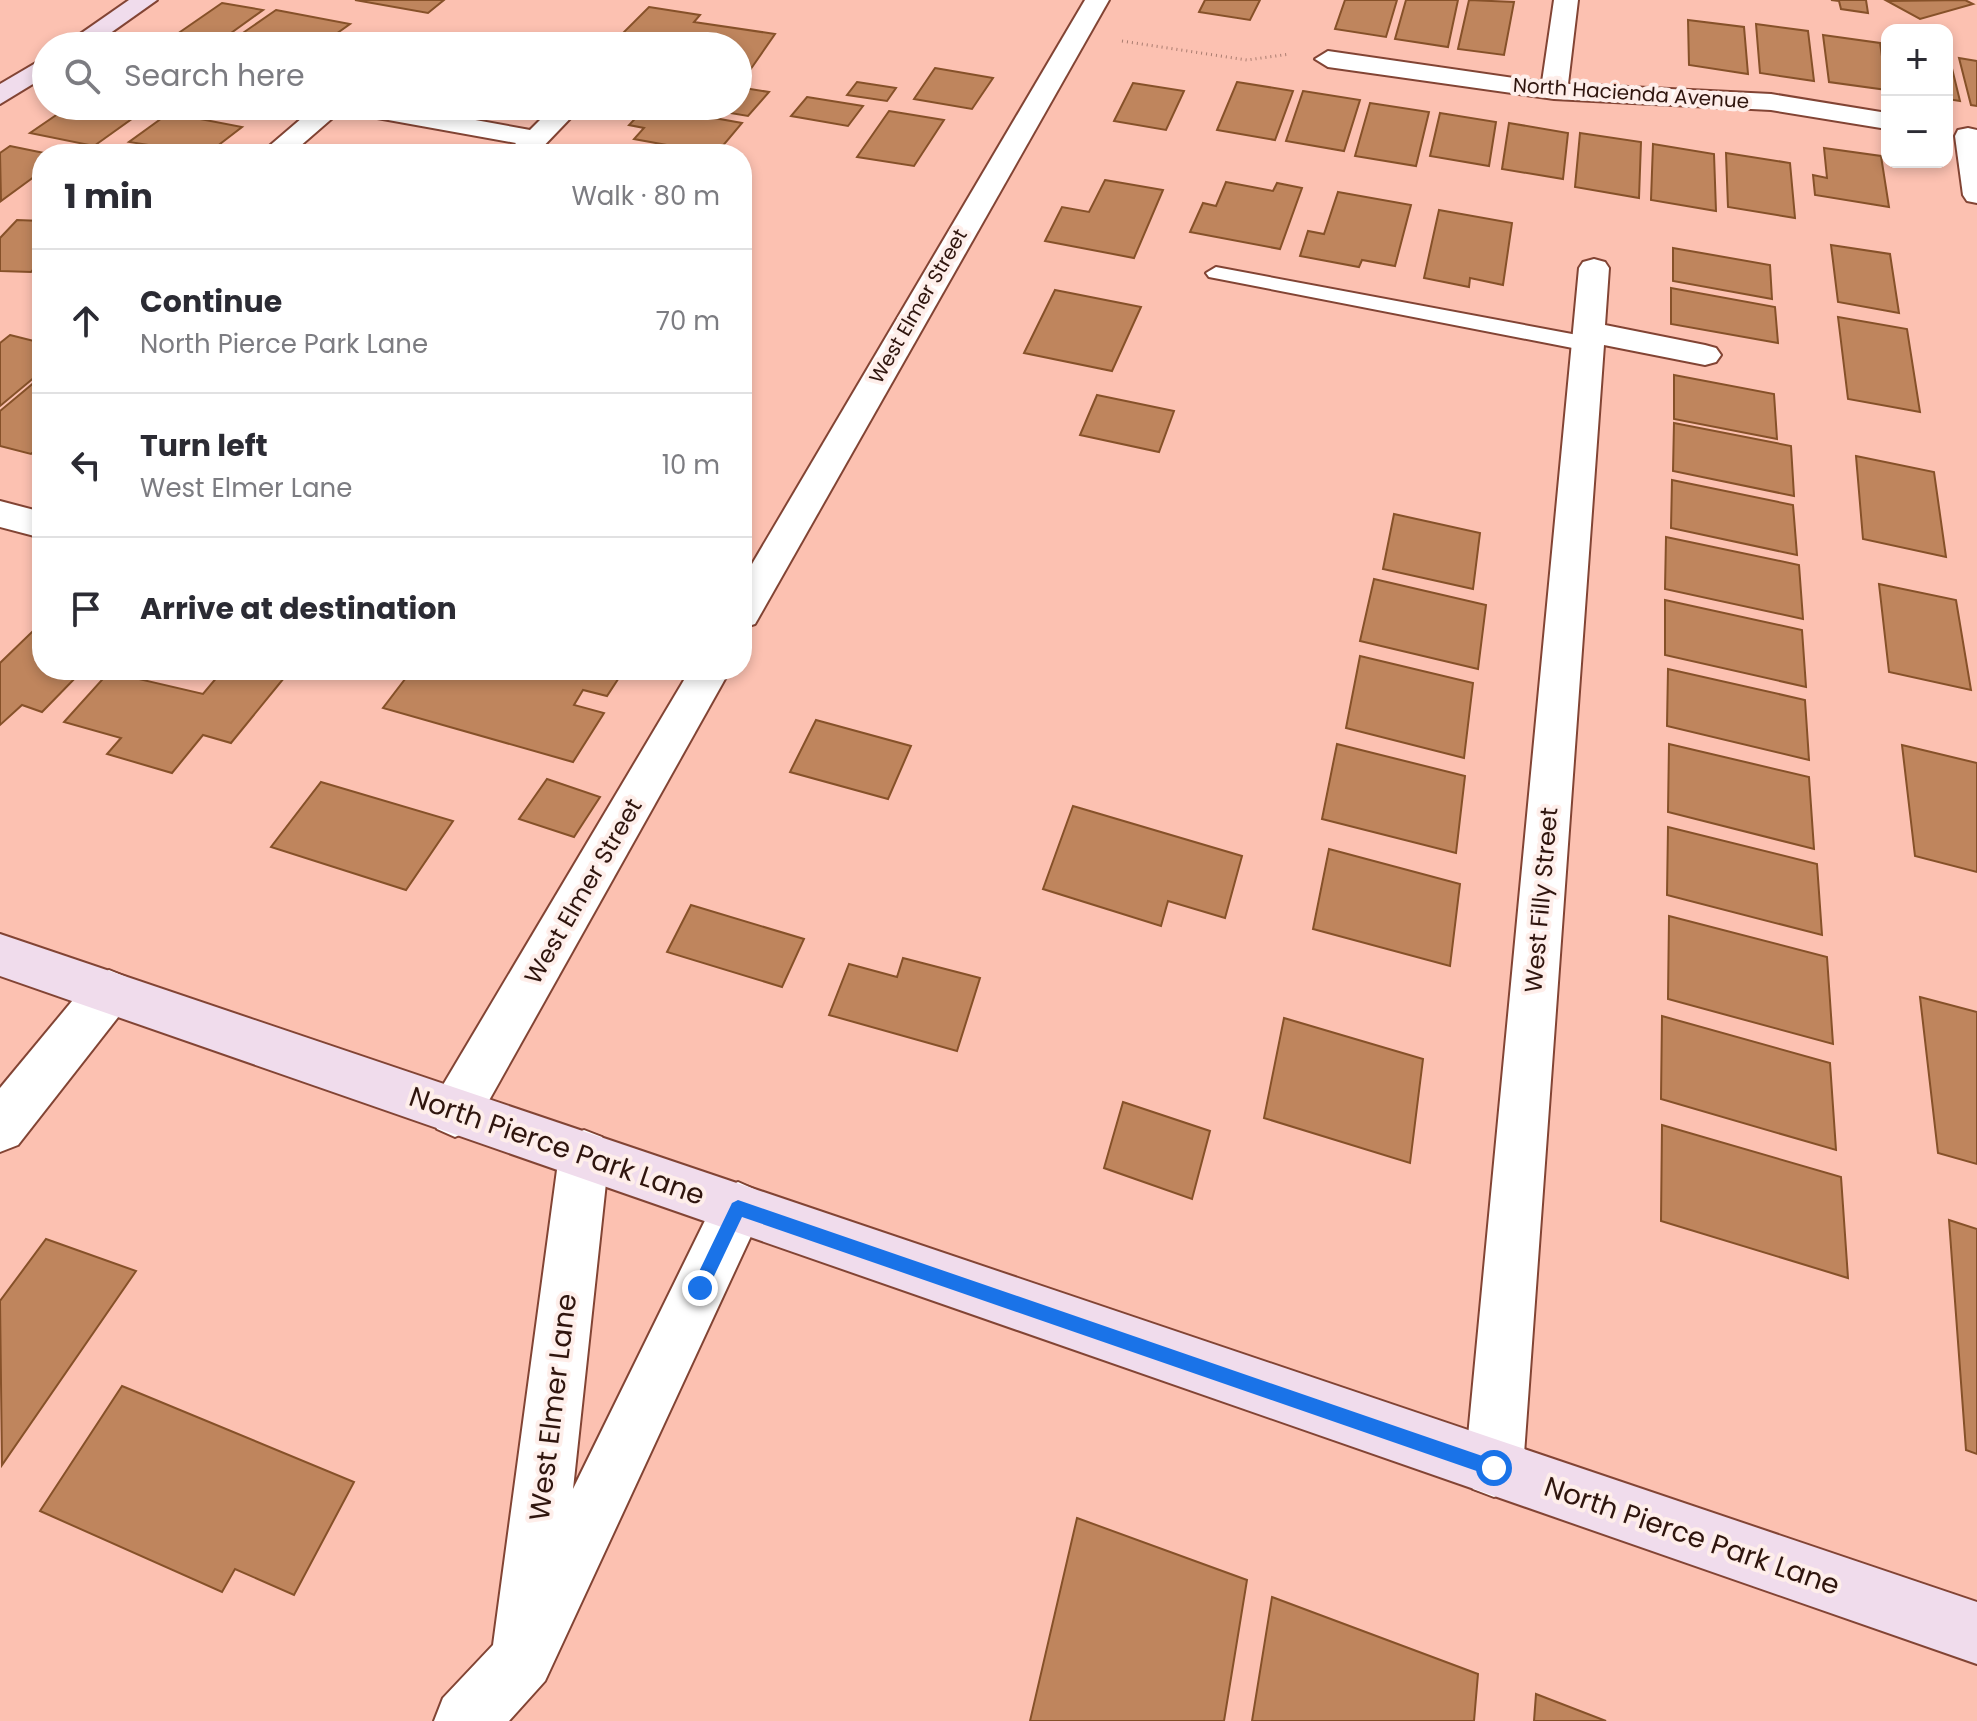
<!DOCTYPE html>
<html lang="en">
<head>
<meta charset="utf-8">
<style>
	body { margin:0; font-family:Poppins,sans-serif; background:#f2f2f3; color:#2b2b33 }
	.controls { position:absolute; right:24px; top:24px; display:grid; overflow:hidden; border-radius:16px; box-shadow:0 4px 12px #0003 }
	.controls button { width:72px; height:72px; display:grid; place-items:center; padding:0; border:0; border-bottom:2px solid #e1e1e2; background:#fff; color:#2b2b33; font:40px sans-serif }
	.stop { position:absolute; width:24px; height:24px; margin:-18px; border:6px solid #1a73e8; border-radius:50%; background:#fff }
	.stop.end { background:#1a73e8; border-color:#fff; box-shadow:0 2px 8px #0008 }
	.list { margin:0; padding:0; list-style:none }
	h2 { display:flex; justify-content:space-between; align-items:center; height:104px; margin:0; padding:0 32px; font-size:34px }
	h2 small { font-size:26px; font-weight:400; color:#7c7c81 }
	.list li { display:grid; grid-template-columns:52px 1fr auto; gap:24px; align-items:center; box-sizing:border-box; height:144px; padding:0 32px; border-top:2px solid #e1e1e2 }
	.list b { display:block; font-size:30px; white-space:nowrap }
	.list p { margin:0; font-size:26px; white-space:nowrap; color:#7c7c81 }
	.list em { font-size:26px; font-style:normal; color:#7c7c81 }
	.icon { flex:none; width:44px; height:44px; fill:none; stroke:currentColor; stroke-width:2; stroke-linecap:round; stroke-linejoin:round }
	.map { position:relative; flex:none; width:1977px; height:1721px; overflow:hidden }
	.search { position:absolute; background:#fff; box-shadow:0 4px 12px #0003; left:32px; top:32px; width:720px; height:88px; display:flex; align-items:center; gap:20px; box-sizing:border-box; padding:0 28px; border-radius:44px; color:#7c7c81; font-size:30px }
	.panel { position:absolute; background:#fff; box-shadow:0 4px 12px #0003; left:32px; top:144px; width:720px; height:536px; border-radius:32px }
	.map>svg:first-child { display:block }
</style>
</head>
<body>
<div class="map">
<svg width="1977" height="1721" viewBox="0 0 1977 1721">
	<rect width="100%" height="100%" fill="#fcc1b1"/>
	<g fill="#bf855d" stroke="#865129" stroke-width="2">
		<path d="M 355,0 L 444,0 L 428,13 Z"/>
		<path d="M 1205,0 L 1260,0 L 1250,20 L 1199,12 Z"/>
		<path d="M 1345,0 L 1397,0 L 1386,37 L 1335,29 Z"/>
		<path d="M 1406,0 L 1458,0 L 1448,47 L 1395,39 Z"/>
		<path d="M 1469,0 L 1514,2 L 1504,55 L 1458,49 Z"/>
		<path d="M 1831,0 L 1866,0 L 1868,13 L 1841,9 L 1839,1 Z"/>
		<path d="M 1965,0 L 1973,4 L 1920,19 L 1887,1 Z"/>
		<path d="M 222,3 L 263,10 L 213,46 L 167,41 Z"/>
		<path d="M 649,7 L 700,15 L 694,22 L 775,34 L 748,73 L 738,71 L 738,46 L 692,46 L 695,42 L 677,39 L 671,46 L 660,46 L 617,39 Z"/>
		<path d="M 276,10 L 350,24 L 319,46 L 224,46 Z"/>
		<path d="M 1688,20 L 1744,27 L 1748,74 L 1689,65 Z"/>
		<path d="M 1756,24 L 1808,31 L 1814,81 L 1760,73 Z"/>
		<path d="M 421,34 L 491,46 L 407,46 Z"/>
		<path d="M 1823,35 L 1880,43 L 1887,90 L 1829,82 Z"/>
		<path d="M 1947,52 L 1948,52 L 1960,101 L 1947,99 Z"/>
		<path d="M 1959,58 L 1977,61 L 1977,106 L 1971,105 Z"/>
		<path d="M 935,68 L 993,78 L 972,109 L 914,99 Z"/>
		<path d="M 857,82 L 896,88 L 887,101 L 847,95 Z"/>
		<path d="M 1237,82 L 1293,91 L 1275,140 L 1217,130 Z"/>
		<path d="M 1133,83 L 1184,91 L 1166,130 L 1114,121 Z"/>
		<path d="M 738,87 L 769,92 L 748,116 L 689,106 L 738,106 Z"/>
		<path d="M 1303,91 L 1360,100 L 1344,151 L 1286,141 Z"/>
		<path d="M 807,97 L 863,106 L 848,126 L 791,116 Z"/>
		<path d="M 1370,103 L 1429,112 L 1416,166 L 1355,156 Z"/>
		<path d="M 106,106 L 147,108 L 94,146 L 30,133 L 68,107 L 97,112 Z"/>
		<path d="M 647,106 L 742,123 L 716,154 L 634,139 L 644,128 L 629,125 Z"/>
		<path d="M 889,111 L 944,120 L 914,166 L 857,157 Z"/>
		<path d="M 169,113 L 242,127 L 207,154 L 129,142 Z"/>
		<path d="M 1440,113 L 1496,122 L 1489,166 L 1430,156 Z"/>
		<path d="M 1509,123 L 1568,133 L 1563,179 L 1502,169 Z"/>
		<path d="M 1580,133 L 1641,142 L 1639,198 L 1575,187 Z"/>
		<path d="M 1653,144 L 1714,154 L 1716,211 L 1651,200 Z"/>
		<path d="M 615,145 L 662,154 L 607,154 Z"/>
		<path d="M 10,146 L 49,154 L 42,154 L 42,171 L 1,201 L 0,153 Z"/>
		<path d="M 349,147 L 384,154 L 340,154 Z"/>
		<path d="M 1824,148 L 1881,156 L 1889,207 L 1815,195 L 1813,175 L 1827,178 Z"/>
		<path d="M 1726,153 L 1790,163 L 1795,218 L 1728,207 Z"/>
		<path d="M 1105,180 L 1163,190 L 1134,258 L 1045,241 L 1062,207 L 1089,212 Z"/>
		<path d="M 1226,182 L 1273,191 L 1277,183 L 1302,188 L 1280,249 L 1190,232 L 1203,203 L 1216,206 Z"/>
		<path d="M 1338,192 L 1411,205 L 1395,266 L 1362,260 L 1359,267 L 1300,256 L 1308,231 L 1324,234 Z"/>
		<path d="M 1439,210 L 1512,223 L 1503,285 L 1470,278 L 1469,287 L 1424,278 Z"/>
		<path d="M 17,220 L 42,221 L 42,260 L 31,272 L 0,271 L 0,238 Z"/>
		<path d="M 1831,245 L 1890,254 L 1899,313 L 1838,302 Z"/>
		<path d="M 1673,248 L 1770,265 L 1772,299 L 1673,281 Z"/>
		<path d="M 1671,288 L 1775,307 L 1778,343 L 1671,324 Z"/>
		<path d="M 1055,290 L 1141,307 L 1112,371 L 1024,353 Z"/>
		<path d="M 1838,317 L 1907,329 L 1920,412 L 1848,399 Z"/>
		<path d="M 10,335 L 42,343 L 42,371 L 0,406 L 0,343 Z"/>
		<path d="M 1674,375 L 1774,394 L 1777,439 L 1674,419 Z"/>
		<path d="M 42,376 L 42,444 L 31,454 L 0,446 L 0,411 Z"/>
		<path d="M 1097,395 L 1174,411 L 1159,452 L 1080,435 Z"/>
		<path d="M 1674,423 L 1791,446 L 1794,496 L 1673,471 Z"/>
		<path d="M 1856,456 L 1934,472 L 1946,557 L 1863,539 Z"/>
		<path d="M 1672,480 L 1793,505 L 1797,555 L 1671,528 Z"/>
		<path d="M 1394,514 L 1480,533 L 1473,589 L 1383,569 Z"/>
		<path d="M 1666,537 L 1799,565 L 1803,619 L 1665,589 Z"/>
		<path d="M 1374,579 L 1486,605 L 1478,669 L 1360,641 Z"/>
		<path d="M 1879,584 L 1956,600 L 1971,690 L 1889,672 Z"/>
		<path d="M 1665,600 L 1802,630 L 1806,687 L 1665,655 Z"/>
		<path d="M 35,629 L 42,631 L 42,670 L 83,670 L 42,712 L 22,705 L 0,725 L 0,663 Z"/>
		<path d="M 1360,656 L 1473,683 L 1464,758 L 1346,728 Z"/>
		<path d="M 1668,669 L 1805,700 L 1809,760 L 1667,726 Z"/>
		<path d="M 223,670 L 254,670 L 284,678 L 231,743 L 203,735 L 172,773 L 107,754 L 121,738 L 64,722 L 109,672 L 203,694 Z"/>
		<path d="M 412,670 L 624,670 L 607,696 L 583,690 L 574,705 L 604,713 L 573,762 L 383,708 Z"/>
		<path d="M 816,720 L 911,746 L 888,799 L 790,772 Z"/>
		<path d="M 1337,744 L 1465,776 L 1456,853 L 1322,819 Z"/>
		<path d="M 1669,744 L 1809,777 L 1814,849 L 1668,812 Z"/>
		<path d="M 1902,745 L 1977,763 L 1977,872 L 1915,856 Z"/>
		<path d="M 547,779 L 600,797 L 574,837 L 519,819 Z"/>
		<path d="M 321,782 L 453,821 L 406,890 L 271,847 Z"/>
		<path d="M 1073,806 L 1242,856 L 1225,918 L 1168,901 L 1161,926 L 1043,889 Z"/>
		<path d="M 1668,827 L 1817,864 L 1822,935 L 1667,895 Z"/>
		<path d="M 1329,849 L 1460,884 L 1450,966 L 1313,929 Z"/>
		<path d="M 691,905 L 804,939 L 782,987 L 667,952 Z"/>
		<path d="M 1669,916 L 1827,957 L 1833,1044 L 1668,999 Z"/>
		<path d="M 903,958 L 980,978 L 957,1051 L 829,1015 L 849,964 L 897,977 Z"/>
		<path d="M 1920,997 L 1977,1012 L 1977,1164 L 1938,1153 Z"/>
		<path d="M 1662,1016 L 1830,1063 L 1836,1150 L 1661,1099 Z"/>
		<path d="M 1284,1018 L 1423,1059 L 1410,1163 L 1264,1118 Z"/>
		<path d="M 1123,1102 L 1210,1131 L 1192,1199 L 1104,1168 Z"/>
		<path d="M 1662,1125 L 1841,1177 L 1848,1278 L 1661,1221 Z"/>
		<path d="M 1949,1220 L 1977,1229 L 1977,1454 L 1966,1450 Z"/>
		<path d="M 46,1239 L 136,1271 L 2,1465 L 0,1301 Z"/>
		<path d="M 122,1386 L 354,1482 L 294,1595 L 235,1569 L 222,1592 L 40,1511 Z"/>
		<path d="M 1077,1518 L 1247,1580 L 1224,1721 L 1030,1721 Z"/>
		<path d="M 1272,1597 L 1478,1674 L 1474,1721 L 1252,1721 Z"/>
		<path d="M 1536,1694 L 1606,1721 L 1534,1721 Z"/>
	</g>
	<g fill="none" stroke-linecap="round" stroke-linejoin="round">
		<defs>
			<path id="lane" d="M 1216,267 L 1588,337 L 1599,344 L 1588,351 L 1209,277 L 1206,273 Z"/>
			<g id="street">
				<path d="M 1085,0 L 1109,0 L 755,624 L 742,628 L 742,581 Z"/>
				<path d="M 1554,0 L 1578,0 L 1568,84 L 1771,94 L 1887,113 L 1887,129 L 1771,110 L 1554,99 L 1328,67 L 1315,59 L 1328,51 L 1542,82 Z"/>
				<path d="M 316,106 L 398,106 L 530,130 L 554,106 L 582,106 L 536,154 L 507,154 L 516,143 L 355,114 L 344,108 L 291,154 L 260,154 Z"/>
				<path d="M 1968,128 L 1977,130 L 1977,203 L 1967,201 L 1963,195 L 1955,136 L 1958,130 Z"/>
				<path d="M 1594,259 L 1605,262 L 1609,268 L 1605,325 L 1705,345 L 1716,348 L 1721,355 L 1716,362 L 1705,365 L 1604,345 L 1523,1468 L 1515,1489 L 1494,1497 L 1473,1489 L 1465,1468 L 1579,268 L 1583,262 Z"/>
				<path d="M 0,501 L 42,512 L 42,538 L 0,527 Z"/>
				<path d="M 690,670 L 730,670 L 473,1129 L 455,1137 L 437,1129 L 430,1112 L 437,1095 Z"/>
				<path d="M 109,970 L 126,977 L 133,992 L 126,1007 L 18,1145 L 0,1152 L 0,1088 L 92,977 Z"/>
				<path d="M 584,1130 L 602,1137 L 609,1155 L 573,1489 L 720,1190 L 738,1182 L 756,1190 L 764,1208 L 545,1681 L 509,1721 L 434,1721 L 443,1698 L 493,1645 L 559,1155 L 566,1137 Z"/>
			</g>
			<g id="secondary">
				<path d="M 129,0 L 157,0 L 92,46 L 63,46 Z"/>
				<path d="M 46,57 L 46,76 L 0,104 L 0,84 Z"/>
				<path d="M 0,934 L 1977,1602 L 1977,1664 L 0,976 Z"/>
			</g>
		</defs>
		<use href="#lane" stroke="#824434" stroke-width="4"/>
		<use href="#street" stroke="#824434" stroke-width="4"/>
		<use href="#secondary" stroke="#824434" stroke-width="4"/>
		<path stroke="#aa7d70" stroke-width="3" stroke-dasharray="1 4" stroke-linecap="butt" d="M 1122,41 L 1247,60 L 1290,54"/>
		<use href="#lane" fill="#fff" fill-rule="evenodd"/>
		<use href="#street" fill="#fff" fill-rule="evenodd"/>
		<use href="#secondary" fill="#f0dcec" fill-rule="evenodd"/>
	</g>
	<path fill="#1a73e8" d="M 738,1200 L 1494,1460 L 1502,1468 L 1494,1477 L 742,1217 L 706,1293 L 694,1293 L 694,1282 L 732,1203 Z"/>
	<g text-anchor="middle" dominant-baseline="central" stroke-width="8" stroke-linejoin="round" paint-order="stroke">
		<g font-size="20" fill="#2f150e" stroke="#feeeea">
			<text transform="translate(1631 93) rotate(4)">North Hacienda Avenue</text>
			<text transform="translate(918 306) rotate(-60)">West Elmer Street</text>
		</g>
		<g font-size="24" fill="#2f150e" stroke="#feeeea">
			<text transform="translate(583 891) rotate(-60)">West Elmer Street</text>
			<text transform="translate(1541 900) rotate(-85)">West Filly Street</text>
		</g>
		<g font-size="28" fill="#2f150e" stroke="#feeeea">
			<text transform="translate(557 1146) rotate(19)">North Pierce Park Lane</text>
			<text transform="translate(553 1407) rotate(-83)">West Elmer Lane</text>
			<text transform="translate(1692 1536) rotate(19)">North Pierce Park Lane</text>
		</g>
	</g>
</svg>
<div class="controls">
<button>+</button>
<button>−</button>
</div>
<div class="stop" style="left:1494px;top:1468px"></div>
<div class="stop end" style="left:700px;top:1288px"></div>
<div class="search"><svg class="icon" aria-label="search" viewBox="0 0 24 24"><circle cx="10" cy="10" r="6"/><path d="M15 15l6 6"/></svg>Search here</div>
<section class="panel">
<h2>1 min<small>Walk · 80 m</small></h2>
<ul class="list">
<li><svg class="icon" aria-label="ahead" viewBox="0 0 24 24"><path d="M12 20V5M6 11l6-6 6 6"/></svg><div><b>Continue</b><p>North Pierce Park Lane</p></div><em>70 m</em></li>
<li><svg class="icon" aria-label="left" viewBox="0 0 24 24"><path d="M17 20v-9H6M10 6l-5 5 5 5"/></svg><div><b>Turn left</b><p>West Elmer Lane</p></div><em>10 m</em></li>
<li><svg class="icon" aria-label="arrive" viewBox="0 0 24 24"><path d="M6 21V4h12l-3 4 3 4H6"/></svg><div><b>Arrive at destination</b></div></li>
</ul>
</section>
</div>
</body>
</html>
